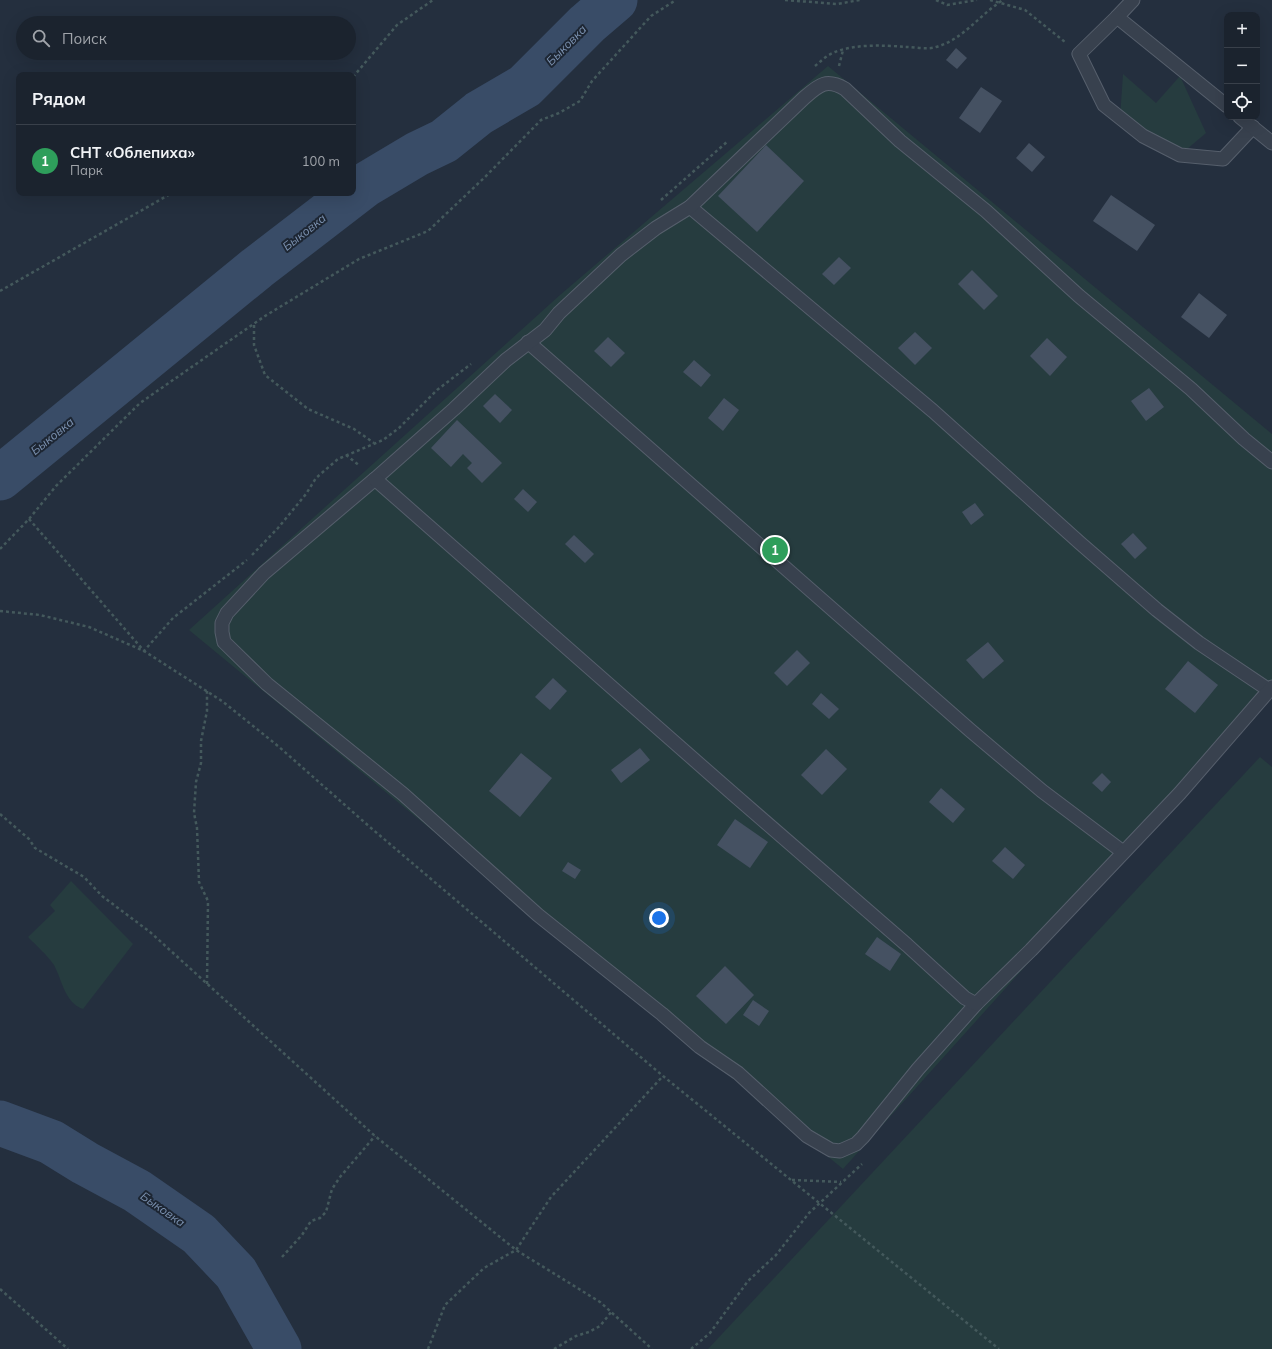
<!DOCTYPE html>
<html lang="ru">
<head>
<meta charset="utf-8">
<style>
	body { margin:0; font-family:Mulish,sans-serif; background:#242b36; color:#f1f3f6 }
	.controls { position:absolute; right:12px; top:12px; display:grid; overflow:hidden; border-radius:8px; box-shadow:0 4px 16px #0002 }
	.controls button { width:36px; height:36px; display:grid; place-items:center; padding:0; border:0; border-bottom:1px solid #39404a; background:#1b232e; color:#f1f3f6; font:20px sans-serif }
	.you { position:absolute; left:659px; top:918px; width:14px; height:14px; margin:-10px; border:3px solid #fff; border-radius:50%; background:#1a73e8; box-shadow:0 0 0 6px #1a73e833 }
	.badge { display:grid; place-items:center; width:26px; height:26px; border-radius:50%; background:#0b8043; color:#fff; font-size:13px; font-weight:700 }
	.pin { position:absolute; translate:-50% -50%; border:2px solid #fff; box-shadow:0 1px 4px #0006 }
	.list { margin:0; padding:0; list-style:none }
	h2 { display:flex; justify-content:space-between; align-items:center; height:52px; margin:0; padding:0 16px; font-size:17px }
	h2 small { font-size:13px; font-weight:400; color:#a0a4aa }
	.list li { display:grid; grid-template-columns:26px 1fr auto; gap:12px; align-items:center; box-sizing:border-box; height:72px; padding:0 16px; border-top:1px solid #39404a }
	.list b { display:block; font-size:15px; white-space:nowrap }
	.list p { margin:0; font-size:13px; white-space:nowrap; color:#a0a4aa }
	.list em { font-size:13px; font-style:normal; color:#a0a4aa }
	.icon { flex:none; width:22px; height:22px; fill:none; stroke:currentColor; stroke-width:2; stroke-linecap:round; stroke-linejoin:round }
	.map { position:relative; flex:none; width:1272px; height:1349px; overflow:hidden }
	.search { position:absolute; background:#1b232e; box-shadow:0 4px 16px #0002; left:16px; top:16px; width:340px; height:44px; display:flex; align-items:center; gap:10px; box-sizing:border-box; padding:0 14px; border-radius:22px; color:#a0a4aa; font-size:15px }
	.panel { position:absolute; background:#1b232e; box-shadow:0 4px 16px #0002; left:16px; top:72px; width:340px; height:124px; border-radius:8px }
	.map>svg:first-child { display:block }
</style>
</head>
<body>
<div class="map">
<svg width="1272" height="1349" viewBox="0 0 1272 1349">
	<rect width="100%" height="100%" fill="#242f3e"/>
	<g fill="#263c3f">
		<path d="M 828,66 L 1272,434 L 1272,692 L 843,1169 L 189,630 L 560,295 Z"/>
		<path d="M 1123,74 L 1156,103 L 1180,76 L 1206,133 L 1180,155 L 1120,118 Z"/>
		<path d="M 1260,757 L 1272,767 L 1272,1349 L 708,1349 Z"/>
		<path d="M 71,881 L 133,944 L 83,1009 C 65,1003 62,980 54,965 C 47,955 37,946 28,937 L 55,911 L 50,905 Z"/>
	</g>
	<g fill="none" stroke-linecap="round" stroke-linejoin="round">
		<g stroke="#394c67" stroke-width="45">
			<path d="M 0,478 L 257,268 L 365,185 L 417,154 L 444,141 L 479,113 L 525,86 L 587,24 L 615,0"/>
			<path d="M 0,1123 L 51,1142 L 85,1163 L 137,1191 L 199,1234 L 236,1273 L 279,1349"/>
		</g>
	</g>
	<g fill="#455162">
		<path d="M 956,48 L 967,58 L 957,69 L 946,60 Z"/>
		<path d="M 981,87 L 1002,101 L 980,133 L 959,118 Z"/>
		<path d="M 1029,143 L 1045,157 L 1032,172 L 1016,158 Z"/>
		<path d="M 766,145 L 804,181 L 757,232 L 718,196 Z"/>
		<path d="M 1111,195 L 1155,225 L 1137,251 L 1093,221 Z"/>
		<path d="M 839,257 L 851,268 L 834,285 L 822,274 Z"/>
		<path d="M 972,270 L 998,296 L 984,310 L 958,284 Z"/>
		<path d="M 1199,293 L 1227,315 L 1209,338 L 1181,317 Z"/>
		<path d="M 915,332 L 932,348 L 915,365 L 898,348 Z"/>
		<path d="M 608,337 L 625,353 L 611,367 L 594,351 Z"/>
		<path d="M 1047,338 L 1067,357 L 1050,376 L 1030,356 Z"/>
		<path d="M 694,360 L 711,375 L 701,387 L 683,372 Z"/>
		<path d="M 1149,388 L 1164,407 L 1146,421 L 1131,401 Z"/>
		<path d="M 495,394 L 512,410 L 500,423 L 483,406 Z"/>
		<path d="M 724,398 L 739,410 L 723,431 L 708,418 Z"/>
		<path d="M 457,420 L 502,463 L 482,483 L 467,468 L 472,463 L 463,454 L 451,467 L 431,448 Z"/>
		<path d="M 523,489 L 537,502 L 528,512 L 514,499 Z"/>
		<path d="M 975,503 L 984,515 L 971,525 L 962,512 Z"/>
		<path d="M 1133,533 L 1147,548 L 1135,559 L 1121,544 Z"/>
		<path d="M 574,535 L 594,554 L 585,563 L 565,544 Z"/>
		<path d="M 988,642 L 1004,661 L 983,679 L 966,660 Z"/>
		<path d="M 797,650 L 810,663 L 787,686 L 774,673 Z"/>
		<path d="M 1188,661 L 1218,685 L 1195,713 L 1165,689 Z"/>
		<path d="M 553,678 L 567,691 L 550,710 L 535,697 Z"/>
		<path d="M 821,693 L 839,709 L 829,719 L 812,704 Z"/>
		<path d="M 640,748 L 650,760 L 621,783 L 611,770 Z"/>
		<path d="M 826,749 L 847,769 L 822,795 L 801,775 Z"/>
		<path d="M 521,753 L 552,778 L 520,817 L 489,791 Z"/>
		<path d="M 1102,773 L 1111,782 L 1102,792 L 1092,783 Z"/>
		<path d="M 941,788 L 965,809 L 953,823 L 929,802 Z"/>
		<path d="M 735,819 L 768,842 L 750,868 L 717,845 Z"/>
		<path d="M 1005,847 L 1025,865 L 1013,879 L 992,861 Z"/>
		<path d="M 568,862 L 581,870 L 575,879 L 562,871 Z"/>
		<path d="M 877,937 L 901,954 L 890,971 L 865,954 Z"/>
		<path d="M 725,966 L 754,995 L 726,1024 L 696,996 Z"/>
		<path d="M 753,1000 L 769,1011 L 759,1026 L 743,1015 Z"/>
	</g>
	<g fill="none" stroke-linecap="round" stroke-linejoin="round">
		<defs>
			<g id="lane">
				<path d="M 1117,17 L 1133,0"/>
				<path d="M 1227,106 L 1117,17 L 1079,54 L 1104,105 L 1143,136 L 1180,155 L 1223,159 L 1253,127"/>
				<path d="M 1240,117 L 1272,143"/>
				<path d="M 690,207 L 933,411 L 1080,543 L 1157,610 L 1199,643 L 1269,690"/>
				<path d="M 528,342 L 971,731 L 1042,791 L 1123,852"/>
				<path d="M 1272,462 L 1244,439 L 1191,389 L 1079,296 L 986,211 L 900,141 L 845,89 C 826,78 819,85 804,98 L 690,207 L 656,228 L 621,255 L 559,313 L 545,330 L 506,360 L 454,409 L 375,479 L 264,573 L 227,613 L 222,623 L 222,632 L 224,642 L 267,684 L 403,794 L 538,915 L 662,1014 L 700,1047 L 738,1073 L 807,1136 L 831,1150 L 840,1151 L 856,1144 L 863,1137 L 918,1069 L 976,1004 L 1031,950 L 1180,793 L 1272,687"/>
				<path d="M 375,479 L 732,793 L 907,945 L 965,998 L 976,1004"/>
			</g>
		</defs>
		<use href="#lane" stroke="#565f6c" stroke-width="15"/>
		<g stroke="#44595c" stroke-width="2.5" stroke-dasharray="3 3" stroke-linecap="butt">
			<path d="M 785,0 L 837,4 L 860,0"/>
			<path d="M 936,0 L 947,5 L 977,0"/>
			<path d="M 990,0 L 1025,10 L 1065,42"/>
			<path d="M 815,66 C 821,61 827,55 835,52 C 855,44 884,45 905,47 C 915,47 927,50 936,47 C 964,39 979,15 1003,0"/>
			<path d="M 839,66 L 843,50"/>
			<path d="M 353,77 L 397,25 L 433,0"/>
			<path d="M 661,200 L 728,141"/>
			<path d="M 0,291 L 172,193"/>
			<path d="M 254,325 L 254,345 L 265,375 L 308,409 L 354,429 L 374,443"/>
			<path d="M 346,455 L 360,466"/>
			<path d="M 29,519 L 144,651 L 173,618 L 247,560"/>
			<path d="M 0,549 L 29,519 L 56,486 L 140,403 L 265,316 L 359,259 L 428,231 L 485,177 L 541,120 L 559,113 L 580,101 L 592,81 L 651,16 L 676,0"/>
			<path d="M 252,555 L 278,528 L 306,494 L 316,478 L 338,459 L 383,440 L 399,428 L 437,390 L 471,364"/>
			<path d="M 0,611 L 40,615 L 89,627 L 144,651 L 222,701 L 278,746 L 371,828 L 663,1076 L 999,1349"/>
			<path d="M 0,814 L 29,839 L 35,848 L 84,877 L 102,896 L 150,932 L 375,1136 L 516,1250 L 600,1302 L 652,1349"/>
			<path d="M 207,984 L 208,901 L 199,882 L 197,828 L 194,813 L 196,782 L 201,763 L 201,741 L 207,711 L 207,691"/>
			<path d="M 792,1180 L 841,1182"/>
			<path d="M 282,1257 L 302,1235 L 311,1221 L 320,1218 L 326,1212 L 332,1189 L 340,1177 L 375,1136"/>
			<path d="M 0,1289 L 68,1349"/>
			<path d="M 428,1349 L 445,1305 L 484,1268 L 516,1250 L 551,1197 L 663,1076"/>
			<path d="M 554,1349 L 576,1336 L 589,1332 L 600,1326 L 612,1311"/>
			<path d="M 691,1349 L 710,1333 L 748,1281 L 776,1255 L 809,1213 L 862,1164"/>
		</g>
		<use href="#lane" stroke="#38414e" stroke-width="13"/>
	</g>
	<g text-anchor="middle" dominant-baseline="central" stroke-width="4" stroke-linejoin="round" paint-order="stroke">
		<g font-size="12" font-style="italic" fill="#7c92b1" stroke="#1d2633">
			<text transform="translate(566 45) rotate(-45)">Быковка</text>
			<text transform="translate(304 232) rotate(-38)">Быковка</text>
			<text transform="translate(52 436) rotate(-39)">Быковка</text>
			<text transform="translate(163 1209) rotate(35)">Быковка</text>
		</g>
	</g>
</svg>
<div class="controls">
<button>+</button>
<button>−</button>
<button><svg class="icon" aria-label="locate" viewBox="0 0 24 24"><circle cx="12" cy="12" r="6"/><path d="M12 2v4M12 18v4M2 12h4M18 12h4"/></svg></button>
</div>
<div class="you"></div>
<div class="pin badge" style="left:775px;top:550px;background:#2e9e5b">1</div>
<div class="search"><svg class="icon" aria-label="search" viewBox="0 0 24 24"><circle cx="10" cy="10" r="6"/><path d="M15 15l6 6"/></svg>Поиск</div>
<section class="panel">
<h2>Рядом<small></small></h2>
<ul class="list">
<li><span class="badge" style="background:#2e9e5b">1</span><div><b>СНТ «Облепиха»</b><p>Парк</p></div><em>100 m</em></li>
</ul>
</section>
</div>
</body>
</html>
